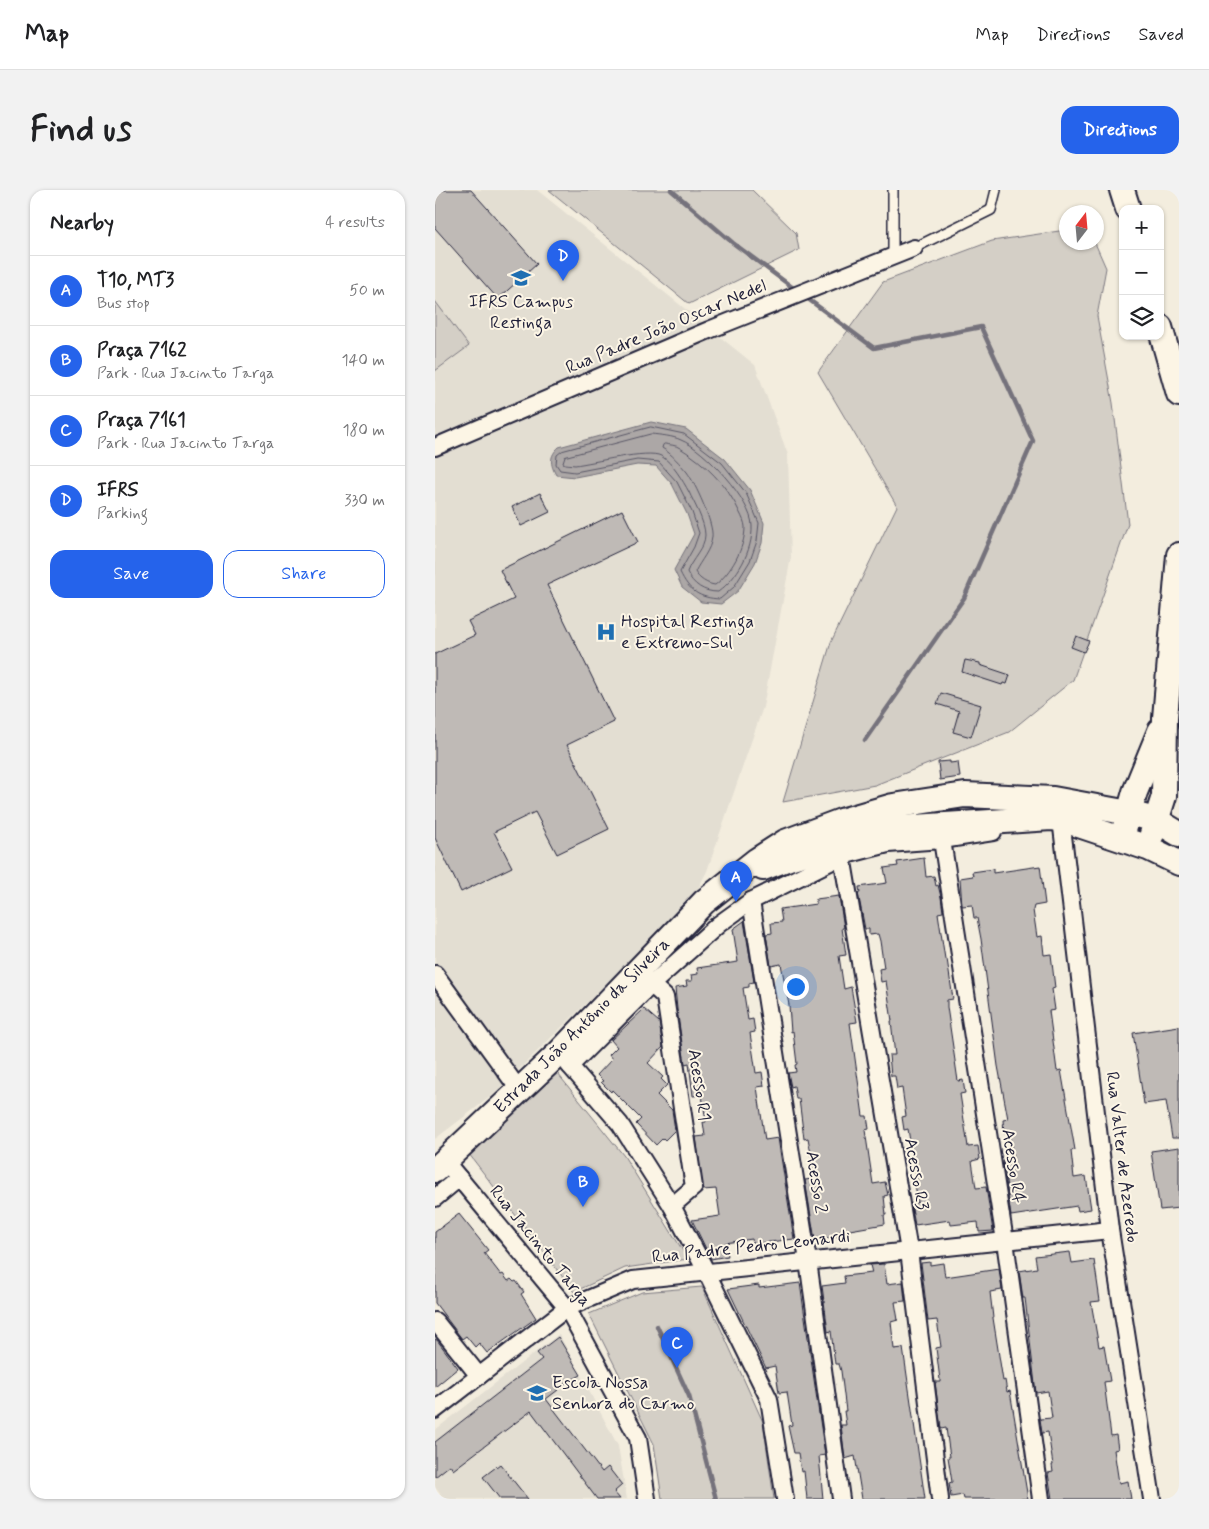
<!DOCTYPE html>
<html lang="en">
<head>
<meta charset="utf-8">
<style>
	body { margin:0; font-family:Mynerve,sans-serif; background:#f2f2f2; color:#202124 }
	.controls { position:absolute; right:15px; top:15px; display:grid; overflow:hidden; border-radius:10px; box-shadow:0 1px 4px #0004 }
	.controls button { width:45px; height:45px; display:grid; place-items:center; padding:0; border:0; border-bottom:1px solid #e0e0e0; background:#fff; color:#202124; font:25px sans-serif }
	.compass { position:absolute; left:624px; top:15px; width:45px; height:45px; border-radius:50%; background:#fff; box-shadow:0 1px 4px #0004; rotate:16deg }
	.you { position:absolute; left:360px; top:796px; width:18px; height:18px; margin:-12px; border:4px solid #fff; border-radius:50%; background:#1a73e8; box-shadow:0 0 0 8px #1a73e833 }
	.badge { display:grid; place-items:center; width:32px; height:32px; border-radius:50%; background:#2563eb; color:#fff; font-size:16px; font-weight:700 }
	.pin { position:absolute; translate:-50% -41px; filter:drop-shadow(0 1px 2px #0008) }
	.pin::after { content:''; position:absolute; top:26px; width:18px; height:15px; background:inherit; clip-path:polygon(0 0,100% 0,50% 100%) }
	.list { margin:0; padding:0; list-style:none }
	h2 { display:flex; justify-content:space-between; align-items:center; height:65px; margin:0; padding:0 20px; font-size:21px }
	h2 small { font-size:16px; font-weight:400; color:#757577 }
	.list li { display:grid; grid-template-columns:32px 1fr auto; gap:15px; align-items:center; box-sizing:border-box; height:70px; padding:0 20px; border-top:1px solid #e0e0e0 }
	.list b { display:block; font-size:19px; white-space:nowrap }
	.list p { margin:0; font-size:16px; white-space:nowrap; color:#757577 }
	.list em { font-size:16px; font-style:normal; color:#757577 }
	.actions { display:flex; gap:10px; padding:15px 20px }
	.actions a { flex:1; padding:11px 0; border:1px solid #2563eb; border-radius:15px; text-align:center; font-size:18px; color:#2563eb }
	.actions .main { background:#2563eb; color:#fff }
	.icon { flex:none; width:28px; height:28px; fill:none; stroke:currentColor; stroke-width:2; stroke-linecap:round; stroke-linejoin:round }
	.map { position:relative; flex:none; width:744px; height:1309px; overflow:hidden; border-radius:15px }
	header { display:flex; align-items:center; gap:30px; box-sizing:border-box; height:70px; padding:0 25px; background:#fff; border-bottom:1px solid #e0e0e0 }
	header strong { font-size:24px }
	nav { display:flex; gap:28px; margin-inline-start:auto; font-size:18px }
	.intro { display:flex; align-items:center; justify-content:space-between; box-sizing:border-box; height:120px; padding:0 30px }
	h1 { margin:0; font-size:35px }
	.button { padding:12px 22px; border-radius:15px; background:#2563eb; color:#fff; font-size:18px; font-weight:700 }
	main { display:flex; gap:30px; padding:0 30px }
	aside { flex:1; background:#fff; border-radius:15px; box-shadow:0 1px 4px #0004 }
	.map>svg:first-child { display:block }
</style>
</head>
<body>
<header>
<strong>Map</strong>
<nav><a>Map</a><a>Directions</a><a>Saved</a></nav>
</header>
<div class="intro"><h1>Find us</h1><a class="button">Directions</a></div>
<main>
<aside>
<h2>Nearby<small>4 results</small></h2>
<ul class="list">
<li><span class="badge">A</span><div><b>T10, MT3</b><p>Bus stop</p></div><em>50 m</em></li>
<li><span class="badge">B</span><div><b>Praça 7162</b><p>Park · Rua Jacinto Targa</p></div><em>140 m</em></li>
<li><span class="badge">C</span><div><b>Praça 7161</b><p>Park · Rua Jacinto Targa</p></div><em>180 m</em></li>
<li><span class="badge">D</span><div><b>IFRS</b><p>Parking</p></div><em>330 m</em></li>
</ul>
<div class="actions"><a class="main">Save</a><a>Share</a></div>
</aside>
<div class="map">
<svg width="744" height="1309" viewBox="0 0 744 1309">
	<rect width="100%" height="100%" fill="#f3edde"/>
	<filter id="ink" filterUnits="userSpaceOnUse"><feTurbulence type="fractalNoise" baseFrequency=".02" numOctaves="2"/><feDisplacementMap in="SourceGraphic" scale="10" xChannelSelector="R" yChannelSelector="G"/><feConvolveMatrix kernelMatrix="1 2 1 2 8 2 1 2 1" color-interpolation-filters="sRGB"/></filter>
	<g filter="url(#ink)">
		<g fill="#e3ded2">
			<path d="M 0,0 L 102,0 L 320,175 L 353,265 L 356,367 L 328,517 L 272,681 L 258,708 L 59,904 L 0,949 Z"/>
			<path d="M 124,1144 L 183,1256 L 192,1309 L 9,1309 L 0,1297 L 0,1240 Z"/>
		</g>
		<g fill="#d4cfc6" stroke="#7b7880">
			<path d="M 114,0 L 317,0 L 361,43 L 364,60 L 254,114 Z"/>
			<path d="M 631,40 L 632,52 L 660,53 L 671,78 L 662,126 L 678,213 L 693,334 L 638,490 L 574,542 L 440,595 L 348,612 L 396,452 L 462,316 L 383,182 L 448,92 L 557,51 Z"/>
			<path d="M 0,111 L 34,156 L 0,181 Z"/>
			<path d="M 119,879 L 189,966 L 253,1069 L 190,1078 L 139,1102 L 34,964 Z"/>
			<path d="M 267,1097 L 328,1232 L 339,1309 L 227,1309 L 219,1254 L 154,1124 L 207,1102 Z"/>
		</g>
		<path fill="#aca7a6" stroke="#75727b" d="M 216,232 L 251,239 L 290,269 L 315,300 L 329,333 L 327,353 L 320,373 L 303,401 L 286,414 L 266,412 L 247,397 L 239,380 L 259,344 L 252,324 L 237,294 L 221,276 L 202,275 L 140,287 L 121,285 C 115,274 114,266 124,257 Z"/>
		<g fill="none" stroke-linecap="round" stroke-linejoin="round">
			<g stroke="#595766" stroke-width="1">
				<path d="M 216,237 L 249,244 L 287,273 L 311,303 L 324,333 L 322,351 L 315,371 L 299,397 L 285,409 C 264,408 254,401 245,382 L 259,357 L 264,343 L 257,322 L 242,292 L 224,272 L 202,270 L 140,282 L 125,280 L 121,274 L 122,265 L 127,261 Z"/>
				<path d="M 216,244 C 225,245 238,246 246,250 C 269,259 317,311 317,336 C 318,361 302,388 283,402 C 269,402 258,395 252,382 C 256,370 270,358 270,345 C 270,332 259,313 254,302 C 248,291 237,272 226,266 C 213,259 157,273 140,275 L 130,274 L 128,273 L 130,267 Z"/>
				<path d="M 230,254 C 235,255 241,255 245,258 C 270,273 293,296 305,323 C 307,327 310,333 310,337 C 310,358 296,383 280,395 C 272,394 264,389 260,382 C 265,371 276,360 277,347 C 279,334 260,293 252,282 C 245,274 237,264 227,258 L 228,255 Z"/>
			</g>
			<g stroke="#75727b" stroke-width="4.5">
				<path d="M 236,0 L 298,53 L 361,100"/>
				<path d="M 369,106 L 439,158 L 546,137 L 598,251 L 529,408 L 430,550"/>
				<path d="M 222,1136 L 254,1206 L 281,1309"/>
			</g>
		</g>
		<g fill="#bfbab6" stroke="#22223b">
			<path d="M 0,0 L 36,0 L 102,74 L 63,109 L 0,38 Z"/>
			<path d="M 105,303 L 115,322 L 86,336 L 77,317 Z"/>
			<path d="M 187,320 L 203,352 L 112,395 L 179,532 L 132,555 L 174,639 L 122,664 L 100,622 L 59,642 L 77,677 L 26,702 L 0,648 L 0,464 L 40,445 L 33,431 L 79,409 L 65,380 Z"/>
			<path d="M 641,446 L 654,451 L 649,462 L 636,457 Z"/>
			<path d="M 530,470 L 545,473 L 545,475 L 575,485 L 572,494 L 568,493 L 567,495 L 527,482 Z"/>
			<path d="M 506,503 L 546,515 L 536,547 L 518,542 L 524,521 L 502,514 Z"/>
			<path d="M 515,571 L 515,573 L 523,572 L 525,587 L 505,590 L 503,572 Z"/>
			<path d="M 489,668 L 491,687 L 499,686 L 501,696 L 503,695 L 506,707 L 508,722 L 503,723 L 510,769 L 512,769 L 518,809 L 512,810 L 512,817 L 523,891 L 528,890 L 530,903 L 525,904 L 532,950 L 533,957 L 543,956 L 545,969 L 537,971 L 541,998 L 551,997 L 558,1041 L 544,1042 L 543,1032 L 516,1035 L 515,1030 L 480,1035 L 476,1014 L 483,1012 L 480,994 L 482,993 L 473,939 L 469,940 L 467,927 L 471,926 L 467,898 L 462,899 L 460,886 L 456,886 L 454,865 L 460,865 L 456,831 L 457,831 L 451,791 L 446,792 L 444,779 L 449,778 L 445,751 L 443,744 L 434,745 L 434,739 L 430,739 L 423,703 L 425,703 L 424,697 L 452,693 L 449,678 L 463,676 L 462,672 Z"/>
			<path d="M 605,676 L 610,714 L 599,716 L 598,720 L 602,747 L 607,746 L 609,765 L 616,764 L 620,798 L 617,799 L 620,820 L 614,821 L 622,881 L 626,880 L 640,960 L 636,961 L 639,988 L 651,986 L 656,1019 L 643,1021 L 642,1016 L 576,1026 L 568,971 L 578,969 L 574,942 L 569,943 L 568,930 L 573,929 L 563,876 L 546,749 L 542,728 L 539,728 L 537,715 L 527,716 L 525,688 L 538,686 L 537,682 L 558,679 L 558,683 Z"/>
			<path d="M 404,706 L 409,738 L 407,738 L 411,765 L 404,766 L 409,799 L 416,797 L 422,832 L 415,833 L 428,926 L 432,926 L 434,939 L 430,940 L 438,994 L 450,992 L 453,1005 L 449,1006 L 451,1025 L 449,1025 L 450,1034 L 403,1042 L 403,1046 L 380,1050 L 370,990 L 377,989 L 375,976 L 378,975 L 373,948 L 369,949 L 364,909 L 361,909 L 359,896 L 356,897 L 353,883 L 361,882 L 360,875 L 362,874 L 358,841 L 356,842 L 354,815 L 346,774 L 336,776 L 331,744 L 337,743 L 336,733 L 347,732 L 345,719 L 381,714 L 381,709 Z"/>
			<path d="M 309,731 L 319,792 L 314,793 L 314,797 L 308,798 L 313,830 L 318,829 L 320,842 L 315,843 L 321,883 L 327,882 L 329,896 L 322,897 L 330,950 L 343,948 L 359,1049 L 318,1054 L 317,1049 L 290,1053 L 293,1066 L 276,1069 L 257,1030 L 285,1026 L 281,999 L 268,1000 L 261,947 L 270,946 L 268,932 L 271,932 L 267,905 L 258,906 L 254,873 L 250,874 L 242,819 L 240,798 L 252,796 L 251,791 L 257,791 L 256,785 L 263,784 L 262,778 L 303,772 L 298,739 Z"/>
			<path d="M 209,819 L 224,832 L 228,857 L 213,873 L 228,887 L 226,889 L 232,895 L 222,905 L 237,920 L 240,940 L 230,950 L 228,948 L 221,955 L 201,934 L 206,929 L 177,900 L 176,902 L 166,892 L 168,891 L 162,885 L 177,869 L 174,865 L 182,857 L 176,850 Z"/>
			<path d="M 744,836 L 744,948 L 737,948 L 731,911 L 709,914 L 698,843 Z"/>
			<path d="M 744,957 L 744,1018 L 725,1020 L 716,961 Z"/>
			<path d="M 24,1024 L 53,1060 L 49,1063 L 66,1085 L 68,1084 L 73,1091 L 76,1089 L 79,1092 L 81,1091 L 89,1102 L 86,1104 L 101,1128 L 52,1163 L 44,1153 L 40,1157 L 31,1146 L 27,1149 L 0,1113 L 0,1042 Z"/>
			<path d="M 635,1062 L 637,1073 L 659,1070 L 665,1111 L 656,1112 L 664,1157 L 669,1156 L 675,1191 L 669,1192 L 676,1246 L 681,1245 L 683,1259 L 679,1260 L 684,1293 L 693,1291 L 696,1309 L 617,1309 L 613,1283 L 618,1282 L 617,1275 L 618,1275 L 613,1242 L 607,1243 L 605,1229 L 617,1228 L 613,1201 L 601,1203 L 590,1108 L 588,1108 L 584,1081 L 602,1078 L 600,1066 Z"/>
			<path d="M 495,1072 L 495,1075 L 508,1073 L 510,1087 L 564,1079 L 567,1100 L 555,1102 L 558,1128 L 568,1191 L 570,1190 L 572,1202 L 575,1201 L 593,1309 L 529,1309 L 528,1305 L 516,1307 L 514,1293 L 517,1292 L 513,1267 L 515,1267 L 511,1238 L 506,1239 L 500,1192 L 505,1192 L 505,1190 L 501,1158 L 506,1157 L 502,1130 L 493,1131 L 486,1073 Z"/>
			<path d="M 449,1074 L 452,1094 L 468,1092 L 470,1111 L 460,1112 L 463,1130 L 456,1132 L 459,1159 L 468,1158 L 490,1309 L 427,1309 L 420,1266 L 410,1269 L 406,1235 L 411,1235 L 409,1221 L 411,1221 L 406,1181 L 404,1174 L 400,1174 L 396,1141 L 393,1142 L 387,1096 L 410,1093 L 409,1086 L 437,1083 L 435,1075 Z"/>
			<path d="M 365,1093 L 390,1265 L 384,1266 L 388,1309 L 372,1309 L 369,1281 L 366,1282 L 363,1263 L 359,1263 L 353,1236 L 357,1235 L 352,1202 L 344,1203 L 340,1176 L 331,1178 L 293,1099 L 324,1095 L 324,1098 Z"/>
			<path d="M 123,1147 L 146,1185 L 122,1198 L 123,1200 L 111,1209 L 167,1282 L 173,1277 L 187,1295 L 179,1302 L 185,1309 L 162,1309 L 96,1221 L 18,1280 L 15,1275 L 0,1287 L 0,1252 L 107,1169 L 102,1163 Z"/>
			<path d="M 0,1149 L 2,1150 L 23,1178 L 0,1197 Z"/>
			<path d="M 65,1274 L 93,1309 L 65,1309 L 48,1287 Z"/>
		</g>
		<g fill="none" stroke-linecap="round" stroke-linejoin="round">
			<defs>
				<g id="lane">
					<path d="M 479,58 L 556,20 L 561,0"/>
					<path d="M 458,66 L 458,0"/>
				</g>
				<g id="street">
					<path d="M 0,257 L 274,140 L 479,58"/>
					<path d="M 626,629 L 675,1040 L 717,1309"/>
					<path d="M 507,650 L 570,1051 L 606,1309"/>
					<path d="M 407,666 L 474,1061 L 505,1309"/>
					<path d="M 316,711 L 373,1071 L 406,1309"/>
					<path d="M 0,784 L 85,901"/>
					<path d="M 208,787 L 230,807 L 259,997 L 237,1016"/>
					<path d="M 129,869 L 185,934 L 237,1016 L 271,1081 L 334,1209 L 350,1309"/>
					<path d="M 135,876 L 217,794 L 284,734 L 316,711 L 407,666 L 453,654 L 507,650 L 558,642"/>
					<path d="M 10,971 L 132,1118 L 203,1248 L 212,1309"/>
					<path d="M 0,1008 L 24,988"/>
					<path d="M 0,1131 L 44,1186"/>
					<path d="M 0,1220 L 132,1118 L 198,1090 L 675,1040"/>
				</g>
				<g id="secondary">
					<path d="M 687,0 L 693,19"/>
					<path d="M 725,137 L 744,204"/>
					<path d="M 690,637 L 700,602 L 725,541"/>
					<path d="M 717,644 L 729,606 L 730,528 L 744,365"/>
					<path d="M 328,678 L 354,668 L 450,639 L 616,628 L 626,629 L 713,658 L 744,673"/>
					<path d="M 0,980 L 124,863 L 269,712 L 322,670 L 350,652 L 406,631 L 458,616 L 530,605 L 618,609 L 694,623 L 721,630 L 744,644"/>
				</g>
			</defs>
			<use href="#lane" stroke="#22223b" stroke-width="12"/>
			<use href="#street" stroke="#22223b" stroke-width="20"/>
			<use href="#secondary" stroke="#22223b" stroke-width="28"/>
			<use href="#lane" stroke="#fcf5e5" stroke-width="9"/>
			<use href="#street" stroke="#fcf5e5" stroke-width="16"/>
			<use href="#secondary" stroke="#fcf5e5" stroke-width="24"/>
		</g>
	</g>
	<defs>
		<symbol id="university-bare" viewBox="-9 -9 18 18"><path d="M0-5L7-2L0 1L-7-2ZM-4 1L0 2.5L4 1V4Q0 6-4 4Z" fill="#1f6fb2" stroke="#fcf5e5" stroke-width="2.5" paint-order="stroke"/></symbol>
		<symbol id="hospital-bare" viewBox="-9 -9 18 18"><path d="M-5-5h3v3.5h4V-5h3V5h-3V1.5h-4V5h-3Z" fill="#1f6fb2" stroke="#fcf5e5" stroke-width="2.5" paint-order="stroke"/></symbol>
		<symbol id="school-bare" viewBox="-9 -9 18 18"><path d="M0-5L7-2L0 1L-7-2ZM-4 1L0 2.5L4 1V4Q0 6-4 4Z" fill="#1f6fb2" stroke="#fcf5e5" stroke-width="2.5" paint-order="stroke"/></symbol>
	</defs>
	<g fill-rule="evenodd">
		<use href="#university-bare" x="72" y="74" width="28" height="28"/>
		<use href="#hospital-bare" x="157" y="428" width="28" height="28"/>
		<use href="#school-bare" x="88" y="1189" width="28" height="28"/>
	</g>
	<g text-anchor="middle" dominant-baseline="central" stroke-width="4" stroke-linejoin="round" paint-order="stroke">
		<g font-size="18" fill="#22223b" stroke="#fcf5e5" text-anchor="start">
			<text x="86" y="112" text-anchor="middle">IFRS Campus<tspan x="86" dy="21">Restinga</tspan></text>
			<text x="186" y="432">Hospital Restinga<tspan x="186" dy="21">e Extremo-Sul</tspan></text>
			<text x="117" y="1193">Escola Nossa<tspan x="117" dy="21">Senhora do Carmo</tspan></text>
		</g>
		<g font-size="18" fill="#22223b" stroke="#fcf5e5">
			<text transform="translate(231 137) rotate(-23)">Rua Padre João Oscar Nedel</text>
			<text transform="translate(147 836) rotate(-45)">Estrada João Antônio da Silveira</text>
			<text transform="translate(264 895) rotate(81)">Acesso R1</text>
			<text transform="translate(687 967) rotate(83)">Rua Valter de Azeredo</text>
			<text transform="translate(578 976) rotate(81)">Acesso R4</text>
			<text transform="translate(481 984) rotate(80)">Acesso R3</text>
			<text transform="translate(381 992) rotate(81)">Acesso 2</text>
			<text transform="translate(105 1056) rotate(51)">Rua Jacinto Targa</text>
			<text transform="translate(316 1057) rotate(-6)">Rua Padre Pedro Leonardi</text>
		</g>
	</g>
</svg>
<div class="controls">
<button>+</button>
<button>−</button>
<button><svg class="icon" aria-label="layers" viewBox="0 0 24 24"><path d="M12 4l9 5-9 5-9-5zM3 14l9 5 9-5"/></svg></button>
</div>
<svg class="compass" viewBox="-18 -18 36 36"><path d="M0-13l5 13h-10z" fill="#e53935"/><path d="M0 13l5-13h-10z" fill="#757577"/></svg>
<div class="you"></div>
<div class="pin badge" style="left:301px;top:712px">A</div>
<div class="pin badge" style="left:148px;top:1017px">B</div>
<div class="pin badge" style="left:242px;top:1178px">C</div>
<div class="pin badge" style="left:128px;top:91px">D</div>
</div>
</main>
</body>
</html>
